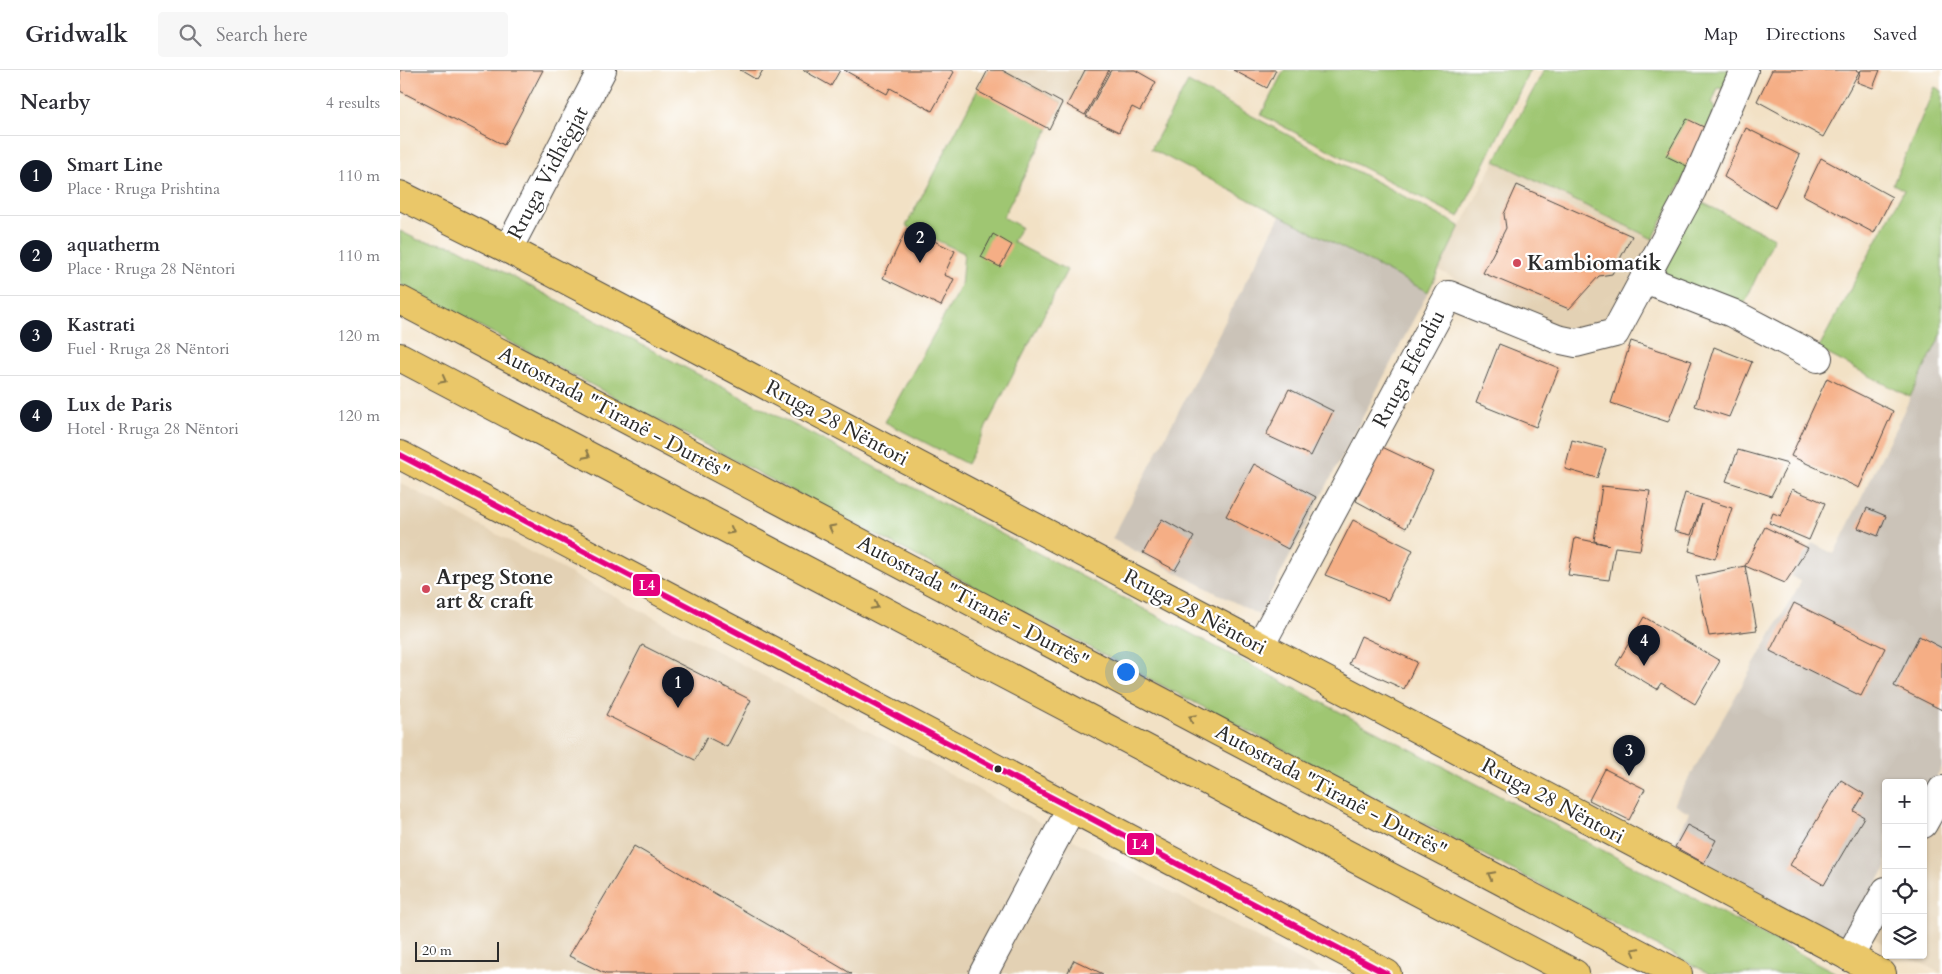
<!DOCTYPE html>
<html lang="en">
<head>
<meta charset="utf-8">
<style>
	body { margin:0; font-family:Cardo,serif; background:#f7f7f7; color:#2b2b33 }
	.controls { position:absolute; right:15px; bottom:15px; display:grid; overflow:hidden; border-radius:5px; box-shadow:0 1px 4px #0004 }
	.controls button { width:45px; height:45px; display:grid; place-items:center; padding:0; border:0; border-bottom:1px solid #e1e1e2; background:#fff; color:#2b2b33; font:25px sans-serif }
	.scale { position:absolute; left:15px; bottom:12px; width:84px; box-sizing:border-box; padding-left:5px; border:2px solid #2b2b2b; border-top:0; font-size:14px; line-height:18px; white-space:nowrap; color:#2b2b2b; -webkit-text-stroke:4px #fff; paint-order:stroke }
	.you { position:absolute; left:725px; top:601px; width:18px; height:18px; margin:-12px; border:4px solid #fff; border-radius:50%; background:#1a73e8; box-shadow:0 0 0 8px #1a73e833 }
	.badge { display:grid; place-items:center; width:32px; height:32px; border-radius:50%; background:#111827; color:#fff; font-size:16px; font-weight:700 }
	.pin { position:absolute; translate:-50% -41px; filter:drop-shadow(0 1px 2px #0008) }
	.pin::after { content:''; position:absolute; top:26px; width:18px; height:15px; background:inherit; clip-path:polygon(0 0,100% 0,50% 100%) }
	.list { margin:0; padding:0; list-style:none }
	h2 { display:flex; justify-content:space-between; align-items:center; height:65px; margin:0; padding:0 20px; font-size:21px }
	h2 small { font-size:16px; font-weight:400; color:#7c7c81 }
	.list li { display:grid; grid-template-columns:32px 1fr auto; gap:15px; align-items:center; box-sizing:border-box; height:80px; padding:0 20px; border-top:1px solid #e1e1e2 }
	.list b { display:block; font-size:19px; white-space:nowrap }
	.list p { margin:0; font-size:16px; white-space:nowrap; color:#7c7c81 }
	.list em { font-size:16px; font-style:normal; color:#7c7c81 }
	.icon { flex:none; width:28px; height:28px; fill:none; stroke:currentColor; stroke-width:2; stroke-linecap:round; stroke-linejoin:round }
	.map { position:relative; flex:none; width:1542px; height:904px; overflow:hidden }
	header { display:flex; align-items:center; gap:30px; box-sizing:border-box; height:70px; padding:0 25px; background:#fff; border-bottom:1px solid #e1e1e2 }
	header strong { font-size:24px }
	nav { display:flex; gap:28px; margin-inline-start:auto; font-size:18px }
	.search { width:350px; height:45px; background:#f7f7f7; display:flex; align-items:center; gap:12px; box-sizing:border-box; padding:0 18px; border-radius:5px; color:#7c7c81; font-size:19px }
	main { display:flex }
	aside { flex:1; background:#fff }
	.map>svg:first-child { display:block }
</style>
</head>
<body>
<header>
<strong>Gridwalk</strong>
<div class="search"><svg class="icon" aria-label="search" viewBox="0 0 24 24"><circle cx="10" cy="10" r="6"/><path d="M15 15l6 6"/></svg>Search here</div>
<nav><a>Map</a><a>Directions</a><a>Saved</a></nav>
</header>
<main>
<aside>
<h2>Nearby<small>4 results</small></h2>
<ul class="list">
<li><span class="badge">1</span><div><b>Smart Line</b><p>Place · Rruga Prishtina</p></div><em>110 m</em></li>
<li><span class="badge">2</span><div><b>aquatherm</b><p>Place · Rruga 28 Nëntori</p></div><em>110 m</em></li>
<li><span class="badge">3</span><div><b>Kastrati</b><p>Fuel · Rruga 28 Nëntori</p></div><em>120 m</em></li>
<li><span class="badge">4</span><div><b>Lux de Paris</b><p>Hotel · Rruga 28 Nëntori</p></div><em>120 m</em></li>
</ul>
</aside>
<div class="map">
<svg width="1542" height="904" viewBox="0 0 1542 904">
	<rect width="100%" height="100%" fill="#fff"/>
	<filter id="ink" filterUnits="userSpaceOnUse"><feTurbulence type="fractalNoise" baseFrequency=".02" numOctaves="2"/><feDisplacementMap in="SourceGraphic" scale="10" xChannelSelector="R" yChannelSelector="G"/><feConvolveMatrix kernelMatrix="1 2 1 2 8 2 1 2 1" color-interpolation-filters="sRGB"/></filter>
	<filter id="wash" filterUnits="userSpaceOnUse"><feTurbulence type="fractalNoise" baseFrequency=".0096" numOctaves="4" result="noise"/><feDisplacementMap in="SourceGraphic" scale="20" xChannelSelector="R" yChannelSelector="G"/><feGaussianBlur stdDeviation="1.12" result="paint"/><feColorMatrix in="noise" values="0 0 0 0 0 0 0 0 0 0 0 0 0 0 0 0 0 1.4 0 .05"/><feComposite in="paint" operator="in"/></filter>
	<g filter="url(#wash)">
		<rect width="100%" height="100%" fill="#f2e1c5"/>
		<g fill="#e3d1b4">
			<path d="M 602,0 L 711,0 L 686,46 Z"/>
			<path d="M 1095,91 L 1253,169 L 1216,240 L 1201,253 L 1170,261 L 1126,244 L 1038,200 Z"/>
			<path d="M 0,413 L 628,746 L 925,904 L 0,904 Z"/>
			<path d="M 1542,742 L 1542,904 L 1506,885 L 1523,885 L 1523,775 Z"/>
			<path d="M 1486,841 L 1486,875 L 1471,867 Z"/>
		</g>
		<g fill="#cbc3b8">
			<path d="M 880,146 L 1028,222 L 859,545 L 712,469 Z"/>
			<path d="M 1542,263 L 1542,697 L 1523,731 L 1523,713 L 1486,713 L 1486,798 L 1442,869 L 1273,777 L 1289,742 L 1274,734 L 1401,512 L 1391,506 L 1412,473 L 1434,484 Z"/>
		</g>
		<g fill="#9fc672" stroke="#65784e">
			<path d="M 588,0 L 602,0 L 662,33 L 603,147 L 621,157 L 613,172 L 667,200 L 567,394 L 485,352 L 561,216 L 564,183 L 506,156 Z"/>
			<path d="M 884,0 L 1130,0 L 1059,147 L 861,45 Z"/>
			<path d="M 1144,0 L 1334,0 L 1326,19 L 1318,18 L 1312,33 L 1315,40 L 1308,59 L 1253,169 L 1095,91 Z"/>
			<path d="M 788,12 L 1060,156 L 1028,222 L 751,79 Z"/>
			<path d="M 1535,17 L 1542,21 L 1542,263 L 1510,327 L 1418,279 L 1504,120 L 1493,114 Z"/>
			<path d="M 1295,129 L 1374,168 L 1342,239 L 1268,210 L 1265,201 L 1266,195 Z"/>
			<path d="M 0,161 L 18,170 L 54,176 L 1438,904 L 1310,904 L 0,214 Z"/>
		</g>
		<g id="blocks">
			<g fill="#f5ae85">
				<path d="M 0,0 L 143,0 L 104,75 L 0,21 Z"/>
				<path d="M 340,0 L 363,0 L 357,10 Z"/>
				<path d="M 403,0 L 440,0 L 431,16 Z"/>
				<path d="M 444,0 L 550,0 L 554,2 L 532,41 L 490,18 L 487,24 Z"/>
				<path d="M 588,0 L 602,0 L 662,33 L 649,59 L 577,21 Z"/>
				<path d="M 685,0 L 709,0 L 685,45 L 667,35 Z"/>
				<path d="M 711,0 L 735,0 L 756,12 L 740,41 L 732,37 L 719,62 L 686,46 Z"/>
				<path d="M 833,0 L 876,0 L 867,18 Z"/>
				<path d="M 1372,0 L 1456,0 L 1459,2 L 1423,67 L 1357,31 Z"/>
				<path d="M 1461,0 L 1480,0 L 1473,18 L 1457,12 Z"/>
				<path d="M 1287,49 L 1308,59 L 1289,97 L 1266,86 Z"/>
				<path d="M 1346,58 L 1400,85 L 1375,138 L 1324,107 Z"/>
				<path d="M 1421,88 L 1492,127 L 1474,163 L 1403,125 Z"/>
				<path d="M 1117,115 L 1232,166 L 1212,204 L 1199,206 L 1169,239 L 1083,203 L 1106,158 L 1104,144 Z"/>
				<path d="M 507,158 L 555,181 L 544,205 L 554,209 L 541,236 L 483,208 Z"/>
				<path d="M 593,164 L 612,175 L 600,197 L 581,187 Z"/>
				<path d="M 1231,271 L 1292,291 L 1268,352 L 1211,333 Z"/>
				<path d="M 1099,274 L 1159,298 L 1136,357 L 1076,333 Z"/>
				<path d="M 1314,277 L 1352,292 L 1329,347 L 1295,336 Z"/>
				<path d="M 1427,308 L 1493,341 L 1459,418 L 1391,386 Z"/>
				<path d="M 889,319 L 933,341 L 911,386 L 866,365 Z"/>
				<path d="M 1172,370 L 1206,379 L 1197,408 L 1165,399 Z"/>
				<path d="M 980,376 L 1033,401 L 1006,458 L 956,431 Z"/>
				<path d="M 1338,380 L 1388,394 L 1371,426 L 1326,411 Z"/>
				<path d="M 854,394 L 916,427 L 888,479 L 826,446 Z"/>
				<path d="M 1202,416 L 1250,421 L 1240,480 L 1215,477 L 1209,510 L 1168,505 L 1175,468 L 1209,475 L 1194,471 Z"/>
				<path d="M 1392,419 L 1425,433 L 1409,470 L 1369,453 L 1373,443 L 1381,446 Z"/>
				<path d="M 1285,423 L 1332,438 L 1315,489 L 1289,481 L 1302,434 L 1291,465 L 1274,461 Z"/>
				<path d="M 1467,438 L 1486,446 L 1478,466 L 1458,458 Z"/>
				<path d="M 762,449 L 794,467 L 775,500 L 743,483 Z"/>
				<path d="M 953,450 L 1013,480 L 988,530 L 925,505 Z"/>
				<path d="M 1365,457 L 1408,478 L 1385,513 L 1345,496 L 1357,560 L 1309,566 L 1296,506 L 1345,496 Z"/>
				<path d="M 1394,533 L 1485,578 L 1461,626 L 1370,581 Z"/>
				<path d="M 1244,547 L 1320,591 L 1295,634 L 1261,613 L 1257,619 L 1216,595 Z"/>
				<path d="M 961,566 L 1017,592 L 1004,619 L 949,594 Z"/>
				<path d="M 1519,566 L 1542,578 L 1542,640 L 1494,616 Z"/>
				<path d="M 242,575 L 351,630 L 327,677 L 307,667 L 295,690 L 206,645 Z"/>
				<path d="M 1205,699 L 1245,719 L 1229,750 L 1189,730 Z"/>
				<path d="M 1441,710 L 1464,724 L 1454,741 L 1464,747 L 1424,815 L 1390,795 Z"/>
				<path d="M 1287,755 L 1316,770 L 1304,793 L 1275,777 Z"/>
				<path d="M 234,776 L 452,904 L 206,904 L 169,886 Z"/>
				<path d="M 674,890 L 703,904 L 667,904 Z"/>
			</g>
		</g>
	</g>
	<g filter="url(#ink)">
		<use href="#blocks" fill-opacity="0" stroke="#494642" stroke-width="1"/>
		<g fill="none" stroke-linecap="round" stroke-linejoin="round">
			<defs>
				<g id="minor">
					<path d="M 108,179 L 202,0"/>
					<path d="M 1245,209 L 1332,243 L 1418,288"/>
					<path d="M 860,576 L 1049,225 L 1157,269 L 1176,273 L 1215,263 L 1292,120 L 1344,0"/>
					<path d="M 1523,754 L 1542,720"/>
					<path d="M 1449,887 L 1486,821"/>
					<path d="M 583,904 L 671,739"/>
				</g>
				<g id="major">
					<path d="M 0,125 L 108,179 L 1482,904"/>
					<path d="M 0,385 L 987,904"/>
				</g>
				<g id="highway">
					<path d="M 0,230 L 1278,904"/>
					<path d="M 0,287 L 1175,904"/>
				</g>
			</defs>
			<use href="#minor" stroke="#494642" stroke-width="30"/>
			<use href="#major" stroke="#494642" stroke-width="30"/>
			<use href="#highway" stroke="#494642" stroke-width="30"/>
			<use href="#minor" stroke="#fff" stroke-width="28"/>
			<use href="#major" stroke="#eac769" stroke-width="28"/>
			<use href="#highway" stroke="#eac769" stroke-width="28"/>
			<defs>
				<path id="bus-1" d="M 0,385 L 987,904"/>
			</defs>
			<use href="#bus-1" stroke="#fff" stroke-width="10"/>
			<use href="#bus-1" stroke="#e5007d" stroke-width="6"/>
		</g>
		<defs><path id="oneway-chevron" d="M-2-3.5L2.5 0L-2 3.5" fill="none" stroke-width="1.6" stroke-linecap="round" stroke-linejoin="round" transform="scale(1.25)"/></defs>
		<g stroke="#8a794a">
			<use href="#oneway-chevron" transform="translate(43 310) rotate(28)"/>
			<use href="#oneway-chevron" transform="translate(187 385) rotate(28)"/>
			<use href="#oneway-chevron" transform="translate(432 458) rotate(-152)"/>
			<use href="#oneway-chevron" transform="translate(331 461) rotate(28)"/>
			<use href="#oneway-chevron" transform="translate(475 536) rotate(28)"/>
			<use href="#oneway-chevron" transform="translate(792 648) rotate(-152)"/>
			<use href="#oneway-chevron" transform="translate(1091 805) rotate(-152)"/>
			<use href="#oneway-chevron" transform="translate(1235 881) rotate(-152)"/>
		</g>
	</g>
	<g fill="#d1495b" stroke="#fff" stroke-width="2">
		<circle cx="1117" cy="193" r="5"/>
		<circle cx="26" cy="519" r="5"/>
	</g>
	<circle fill="#2b2b2b" stroke="#fff" stroke-width="2" cx="598" cy="699" r="4.5"/>
	<g text-anchor="middle" dominant-baseline="central" stroke-width="4.5" stroke-linejoin="round" paint-order="stroke">
		<g font-size="21" fill="#2b2b2b" stroke="#fff">
			<text transform="translate(148 103) rotate(-62)">Rruga Vidhëgjat</text>
			<text transform="translate(1009 299) rotate(-62)">Rruga Efendiu</text>
			<text transform="translate(214 343) rotate(28)">Autostrada "Tiranë - Durrës"</text>
			<text transform="translate(437 353) rotate(28)">Rruga 28 Nëntori</text>
			<text transform="translate(573 532) rotate(28)">Autostrada "Tiranë - Durrës"</text>
			<text transform="translate(795 542) rotate(28)">Rruga 28 Nëntori</text>
			<text transform="translate(931 721) rotate(28)">Autostrada "Tiranë - Durrës"</text>
			<text transform="translate(1153 731) rotate(28)">Rruga 28 Nëntori</text>
		</g>
		<g font-size="21" font-weight="bold" fill="#2b2b2b" stroke="#fff" text-anchor="start">
			<text x="1127" y="193">Kambiomatik</text>
			<text x="36" y="507">Arpeg Stone<tspan x="36" dy="24">art &amp; craft</tspan></text>
		</g>
	</g>
	<g stroke="#fff" stroke-width="2">
		<rect x="232" y="503" width="29" height="24" rx="5" fill="#e5007d"/>
		<rect x="726" y="762" width="29" height="24" rx="5" fill="#e5007d"/>
	</g>
	<g font-size="14" text-anchor="middle" font-weight="bold" fill="#fff">
		<text x="247" y="520">L4</text>
		<text x="740" y="779">L4</text>
	</g>
</svg>
<div class="controls">
<button>+</button>
<button>−</button>
<button><svg class="icon" aria-label="locate" viewBox="0 0 24 24"><circle cx="12" cy="12" r="6"/><path d="M12 2v4M12 18v4M2 12h4M18 12h4"/></svg></button>
<button><svg class="icon" aria-label="layers" viewBox="0 0 24 24"><path d="M12 4l9 5-9 5-9-5zM3 14l9 5 9-5"/></svg></button>
</div>
<div class="scale">20 m</div>
<div class="you"></div>
<div class="pin badge" style="left:278px;top:638px">1</div>
<div class="pin badge" style="left:520px;top:193px">2</div>
<div class="pin badge" style="left:1229px;top:706px">3</div>
<div class="pin badge" style="left:1244px;top:596px">4</div>
</div>
</main>
</body>
</html>
